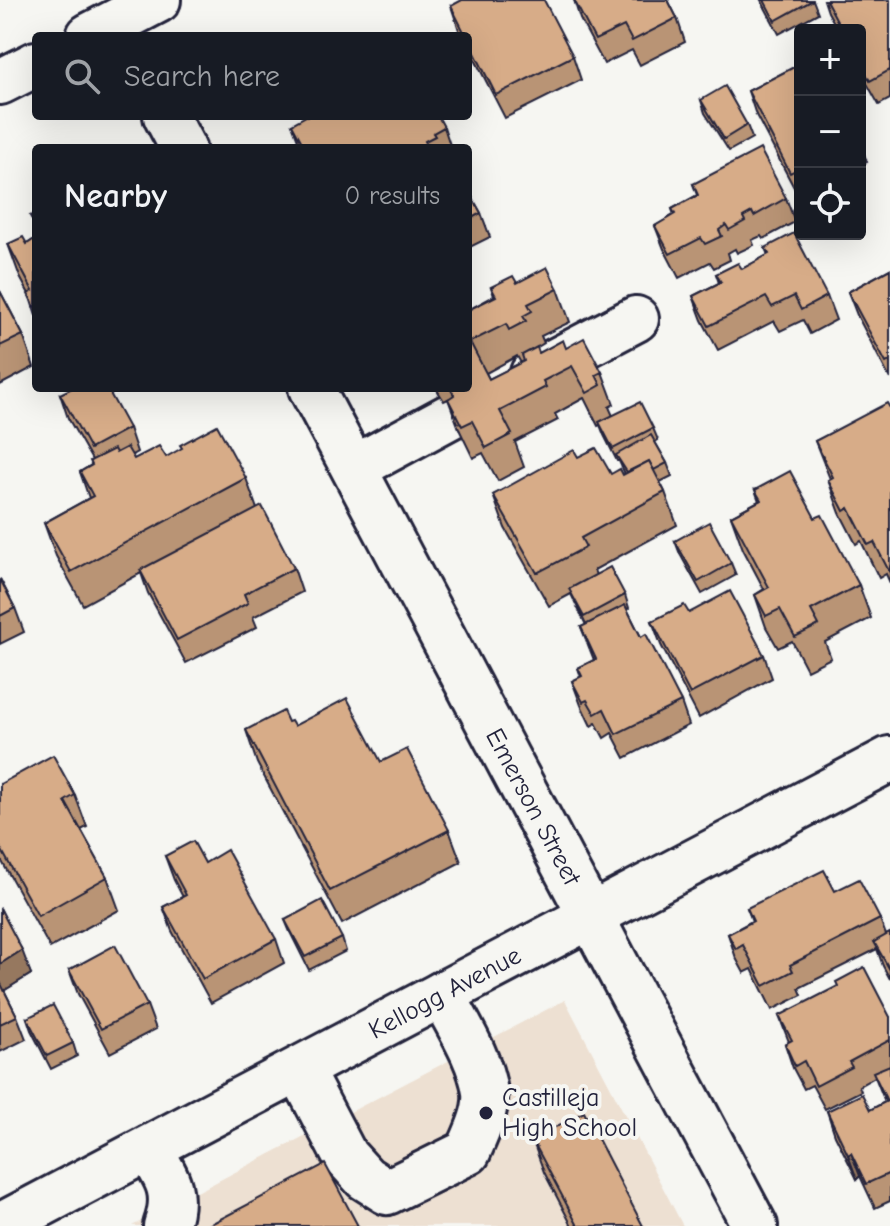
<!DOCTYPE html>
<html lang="en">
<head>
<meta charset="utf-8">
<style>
	body { margin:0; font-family:"Comic Neue",sans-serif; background:#20242c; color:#f1f3f6 }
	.controls { position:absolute; right:24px; top:24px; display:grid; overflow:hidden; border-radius:8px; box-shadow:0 8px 32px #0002 }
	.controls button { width:72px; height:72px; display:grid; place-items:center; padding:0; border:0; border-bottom:2px solid #363941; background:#171b24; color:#f1f3f6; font:40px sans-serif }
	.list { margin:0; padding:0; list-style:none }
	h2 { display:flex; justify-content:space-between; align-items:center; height:104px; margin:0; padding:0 32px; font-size:34px }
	h2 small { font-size:26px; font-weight:400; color:#9ea1a6 }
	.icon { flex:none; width:44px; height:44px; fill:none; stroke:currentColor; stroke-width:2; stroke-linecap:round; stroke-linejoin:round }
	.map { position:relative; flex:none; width:890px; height:1226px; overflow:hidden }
	.search { position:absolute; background:#171b24; box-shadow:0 8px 32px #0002; left:32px; top:32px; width:440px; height:88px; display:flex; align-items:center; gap:20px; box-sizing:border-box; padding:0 28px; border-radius:8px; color:#9ea1a6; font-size:30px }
	.panel { position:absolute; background:#171b24; box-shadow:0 8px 32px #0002; left:32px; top:144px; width:440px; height:248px; border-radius:8px }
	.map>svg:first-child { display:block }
</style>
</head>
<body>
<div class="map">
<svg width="890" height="1226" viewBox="0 0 890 1226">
	<rect width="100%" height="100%" fill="#f6f6f2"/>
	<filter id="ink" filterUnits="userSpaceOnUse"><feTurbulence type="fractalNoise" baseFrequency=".0125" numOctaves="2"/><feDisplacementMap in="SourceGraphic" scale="16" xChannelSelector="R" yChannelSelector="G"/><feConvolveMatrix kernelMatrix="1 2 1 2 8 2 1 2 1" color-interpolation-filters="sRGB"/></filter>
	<g filter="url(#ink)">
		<path fill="#ede0d2" d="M 565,1000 L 683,1226 L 132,1226 Z"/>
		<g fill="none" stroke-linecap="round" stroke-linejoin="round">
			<defs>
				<g id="minor">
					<path d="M 89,36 L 158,0"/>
					<path d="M 0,82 L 36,64"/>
					<path d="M 166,116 L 183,148"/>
					<path d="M 533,373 L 636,319"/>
					<path d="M 311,388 L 755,1226"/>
					<path d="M 354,468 L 458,412"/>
					<path d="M 300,1070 L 345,1156 L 365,1178 L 387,1192 L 468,1152 C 476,1134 487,1112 485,1092 C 480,1058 458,1025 442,994"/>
					<path d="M 149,1149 C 167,1178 178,1192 166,1226"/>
					<path d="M 0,1226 L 890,759"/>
				</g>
			</defs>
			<use href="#minor" stroke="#22223b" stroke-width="50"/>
			<use href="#minor" stroke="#f6f6f2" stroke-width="44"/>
		</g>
		<g fill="#b99475" stroke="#22223b" stroke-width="2" fill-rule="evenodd">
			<path d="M 574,0 L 668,0 L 677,18 L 685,42 L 640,65 L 632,50 L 604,64 L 580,19 Z"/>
			<path d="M 761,0 L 813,0 L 818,13 L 779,34 Z"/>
			<path d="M 824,0 L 890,0 L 890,99 L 879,105 L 860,71 L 860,30 L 838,30 L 828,12 Z"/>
			<path d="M 451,6 L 573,56 L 581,80 L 505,118 L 468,46 L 468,36 L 463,36 L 459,30 Z"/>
			<path d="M 800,64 L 800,196 L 799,197 L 756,115 L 748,91 Z"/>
			<path d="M 701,100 L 747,125 L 752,138 L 729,151 L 705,113 Z"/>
			<path d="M 292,124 L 444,127 L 451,148 L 301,148 Z"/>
			<path d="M 860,143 L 867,162 L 860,165 Z"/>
			<path d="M 693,184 L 786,198 L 795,222 L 763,239 L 761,236 L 752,240 L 754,245 L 737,253 L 735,249 L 728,253 L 730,260 L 714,268 L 710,262 L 679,278 L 664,249 L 655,226 L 674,215 L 672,209 L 697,195 Z"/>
			<path d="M 468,190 L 481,213 L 490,237 L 468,248 Z"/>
			<path d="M 36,238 L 36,316 L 29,294 L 20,277 L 8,244 L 27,244 Z"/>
			<path d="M 765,248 L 827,296 L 836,320 L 810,334 L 803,320 L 780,331 L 774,321 L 718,350 L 702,320 L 693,296 L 719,283 L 716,274 L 742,269 L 768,255 Z"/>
			<path d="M 890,269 L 890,379 L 857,315 L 848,292 Z"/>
			<path d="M 517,283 L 558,289 L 570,322 L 541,336 L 544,343 L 536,348 L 539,353 L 566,348 L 602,372 L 614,404 L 609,407 L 613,416 L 653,428 L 658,440 L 655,442 L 667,463 L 672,476 L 660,482 L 665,492 L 677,525 L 594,570 L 596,575 L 625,595 L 629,608 L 627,609 L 641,637 L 681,702 L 689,725 L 625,758 L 612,733 L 604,738 L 596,723 L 591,726 L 581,705 L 572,681 L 581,677 L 578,668 L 594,660 L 581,627 L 586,625 L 571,594 L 549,606 L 505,528 L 493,495 L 578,457 L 611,474 L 623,475 L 625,474 L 619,461 L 617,461 L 604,435 L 600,425 L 598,426 L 584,398 L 555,414 L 558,420 L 515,442 L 524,467 L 498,481 L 483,453 L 473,458 L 460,431 L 448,399 L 444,401 L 436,388 L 468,388 L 468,310 L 494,296 L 491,287 ZM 517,356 L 521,363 L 489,379 L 486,373 Z"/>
			<path d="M 0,291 L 23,335 L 34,367 L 0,385 Z"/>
			<path d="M 60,394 L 129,428 L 137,452 L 132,455 L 134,459 L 166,457 L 246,478 L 257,509 L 294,568 L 302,592 L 253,617 L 257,627 L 186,663 L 148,593 L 141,573 L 83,605 L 56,556 L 44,523 L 89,498 L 80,472 L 91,465 L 92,460 L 68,418 Z"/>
			<path d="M 890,408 L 890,583 L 886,574 L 879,578 L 861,541 L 856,544 L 840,513 L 828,480 L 830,479 L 815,441 Z"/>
			<path d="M 755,490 L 815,518 L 859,585 L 871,618 L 825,642 L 831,658 L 807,670 L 792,641 L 778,648 L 766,627 L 755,595 L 764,589 L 743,549 L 731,516 L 759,501 Z"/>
			<path d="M 675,541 L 731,563 L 736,575 L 702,594 L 680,554 Z"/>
			<path d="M 0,579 L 15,608 L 24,632 L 0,644 Z"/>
			<path d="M 689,613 L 764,655 L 772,678 L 699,718 L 661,645 L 652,621 Z"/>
			<path d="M 288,722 L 449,830 L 461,862 L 342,924 L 257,763 L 246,730 Z"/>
			<path d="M 0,784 L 75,795 L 87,827 L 81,830 L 107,877 L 119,910 L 50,948 L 0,858 Z"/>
			<path d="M 165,856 L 205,863 L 276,939 L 284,963 L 211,1003 L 172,931 L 163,907 L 183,897 L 174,880 Z"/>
			<path d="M 835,891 L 880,919 L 886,935 L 890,933 L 890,979 L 883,966 L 877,949 L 799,988 L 802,995 L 772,1010 L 752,969 L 744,973 L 736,958 L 728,934 L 752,921 L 747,908 Z"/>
			<path d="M 0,908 L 31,974 L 4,990 L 17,1016 L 26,1039 L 0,1052 Z"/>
			<path d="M 285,920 L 342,938 L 346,951 L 309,970 L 290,932 Z"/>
			<path d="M 69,970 L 147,1005 L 156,1029 L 110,1053 L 78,994 Z"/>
			<path d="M 779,1016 L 890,1017 L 890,1201 L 875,1208 L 860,1176 L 857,1179 L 835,1135 L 827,1111 L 870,1110 L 885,1102 L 875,1077 L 859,1086 L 861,1091 L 825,1109 L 812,1085 L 804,1089 L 793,1068 L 785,1044 L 789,1042 Z"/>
			<path d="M 27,1018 L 73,1043 L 77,1056 L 51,1069 L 31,1030 Z"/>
			<path d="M 532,1139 L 643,1226 L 572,1226 L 544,1172 Z"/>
		</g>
		<g fill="#96785f" stroke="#22223b" stroke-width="2">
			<path d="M 22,950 L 31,974 L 2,992 L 0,987 L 0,964 Z"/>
			<path d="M 851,1153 L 860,1176 L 857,1179 L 848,1155 Z"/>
		</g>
		<g fill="#d7ac88" stroke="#22223b" stroke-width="2">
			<path d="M 462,0 L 544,0 L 573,56 L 496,95 L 468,39 L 468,36 L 466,36 L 451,6 Z"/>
			<path d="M 574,0 L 668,0 L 677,18 L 632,41 L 624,26 L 595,40 Z"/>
			<path d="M 764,0 L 813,0 L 775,21 Z"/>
			<path d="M 826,0 L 890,0 L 890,70 L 870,81 L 860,63 L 860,30 L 842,30 Z"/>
			<path d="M 800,64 L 800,168 L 790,173 L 748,91 Z"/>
			<path d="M 725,86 L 747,125 L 724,139 L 701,100 Z"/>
			<path d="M 306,116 L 438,116 L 444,127 L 433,133 L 435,136 L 425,141 L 428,148 L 305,148 L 292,124 Z"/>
			<path d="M 760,149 L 786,198 L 754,216 L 752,212 L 743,217 L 745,221 L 729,230 L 726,225 L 719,230 L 722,236 L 705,244 L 701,238 L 670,254 L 655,226 L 675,214 L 672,209 L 698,195 L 693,184 Z"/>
			<path d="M 468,190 L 481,213 L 468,220 Z"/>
			<path d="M 36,213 L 36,227 L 30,216 Z"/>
			<path d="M 794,233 L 827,296 L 801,310 L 794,296 L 772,307 L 766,297 L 709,326 L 693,296 L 721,282 L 716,274 L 738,263 L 742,269 L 769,254 L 765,248 Z"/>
			<path d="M 23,237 L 27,244 L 36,238 L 36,309 L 28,294 L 33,291 L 8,244 Z"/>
			<path d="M 547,267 L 558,289 L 528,304 L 532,311 L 523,316 L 526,321 L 509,330 L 506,324 L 470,342 L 489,379 L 524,361 L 522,355 L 537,347 L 539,353 L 563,340 L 566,348 L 584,338 L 602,372 L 596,375 L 601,385 L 587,393 L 572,366 L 543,381 L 546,387 L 500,411 L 512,434 L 486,448 L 472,421 L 462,426 L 448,399 L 454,395 L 450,388 L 468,388 L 468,310 L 496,296 L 491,287 L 513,276 L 517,283 Z"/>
			<path d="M 890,269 L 890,361 L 886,363 L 848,292 Z"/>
			<path d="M 0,291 L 23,335 L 0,346 Z"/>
			<path d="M 72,388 L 107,388 L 129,428 L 90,449 L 60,394 Z"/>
			<path d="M 640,402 L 653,428 L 613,449 L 599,422 Z"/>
			<path d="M 887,403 L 890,408 L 890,573 L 874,542 L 868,545 L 849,508 L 844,511 L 828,480 L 833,477 L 815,441 Z"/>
			<path d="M 217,425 L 246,478 L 71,572 L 44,523 L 93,496 L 80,472 L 92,465 L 90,461 L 114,449 L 116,453 L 127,447 L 134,459 L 159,446 L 166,457 L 182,448 L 180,445 Z"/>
			<path d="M 651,435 L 667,463 L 654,470 L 649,461 L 627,472 L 616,455 Z"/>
			<path d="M 596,448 L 611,474 L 620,469 L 623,475 L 649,461 L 665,492 L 581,538 L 586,547 L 537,573 L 493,495 L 574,450 L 578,457 Z"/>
			<path d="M 790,471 L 815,518 L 822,515 L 859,585 L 811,610 L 819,625 L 795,637 L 780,609 L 766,616 L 755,595 L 769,587 L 731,516 L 761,500 L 755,490 Z"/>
			<path d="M 262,506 L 294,568 L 244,594 L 248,603 L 177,640 L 140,570 Z"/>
			<path d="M 709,522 L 731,563 L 698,582 L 675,541 Z"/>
			<path d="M 610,567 L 625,595 L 584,617 L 569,589 Z"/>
			<path d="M 0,579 L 15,608 L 0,616 Z"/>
			<path d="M 730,591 L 764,655 L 690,694 L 652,621 L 684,605 L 689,613 Z"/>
			<path d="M 625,605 L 641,637 L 646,634 L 681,702 L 616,734 L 604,709 L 595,714 L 587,700 L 583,702 L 572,681 L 582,676 L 578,668 L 596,659 L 581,627 Z"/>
			<path d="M 347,698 L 381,762 L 407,749 L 449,830 L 330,891 L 246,730 L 283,711 L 288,722 L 291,721 L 294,726 Z"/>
			<path d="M 53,755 L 75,795 L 65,801 L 107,877 L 38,916 L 0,847 L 0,784 Z"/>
			<path d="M 193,841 L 205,863 L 227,850 L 276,939 L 203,979 L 163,907 L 186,895 L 165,856 Z"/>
			<path d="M 824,870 L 835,891 L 859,879 L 880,919 L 790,965 L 793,971 L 764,986 L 743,945 L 736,949 L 728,934 L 753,921 L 747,908 Z"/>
			<path d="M 322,900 L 342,938 L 305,957 L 285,920 Z"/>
			<path d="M 0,908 L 22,950 L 0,964 Z"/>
			<path d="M 890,933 L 890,970 L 874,942 Z"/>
			<path d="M 115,945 L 147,1005 L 101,1029 L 69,970 Z"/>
			<path d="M 864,967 L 890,1017 L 890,1040 L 849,1062 L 852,1067 L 816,1086 L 804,1061 L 795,1066 L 785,1044 L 792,1040 L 779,1016 L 838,986 L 836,982 Z"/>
			<path d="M 0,982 L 17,1016 L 0,1024 Z"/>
			<path d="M 53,1005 L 73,1043 L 47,1056 L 27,1018 Z"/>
			<path d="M 890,1065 L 890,1173 L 866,1184 L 851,1153 L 848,1155 L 827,1111 L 862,1094 L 870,1110 L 887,1101 L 873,1072 Z"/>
			<path d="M 584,1112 L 643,1226 L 578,1226 L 532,1139 Z"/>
			<path d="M 325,1164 L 358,1226 L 207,1226 Z"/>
		</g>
	</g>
	<circle fill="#22223b" stroke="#f6f6f2" stroke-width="3" cx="486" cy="1113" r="8"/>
	<g text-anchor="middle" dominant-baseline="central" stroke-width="8" stroke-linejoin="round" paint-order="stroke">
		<g font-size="26" fill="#22223b" stroke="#f6f6f2">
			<text transform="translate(533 807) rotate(62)">Emerson Street</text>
			<text transform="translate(445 993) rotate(-28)">Kellogg Avenue</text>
		</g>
		<g font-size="26" fill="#22223b" stroke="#f6f6f2" text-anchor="start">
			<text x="502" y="1098">Castilleja<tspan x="502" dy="30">High School</tspan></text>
		</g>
	</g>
</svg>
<div class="controls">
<button>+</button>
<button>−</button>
<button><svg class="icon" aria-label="locate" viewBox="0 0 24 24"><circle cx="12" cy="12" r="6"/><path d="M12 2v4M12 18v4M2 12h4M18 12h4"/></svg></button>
</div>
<div class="search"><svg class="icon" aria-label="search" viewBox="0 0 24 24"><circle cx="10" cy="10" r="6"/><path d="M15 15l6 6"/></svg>Search here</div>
<section class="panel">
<h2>Nearby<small>0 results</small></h2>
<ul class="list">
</ul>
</section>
</div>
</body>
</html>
